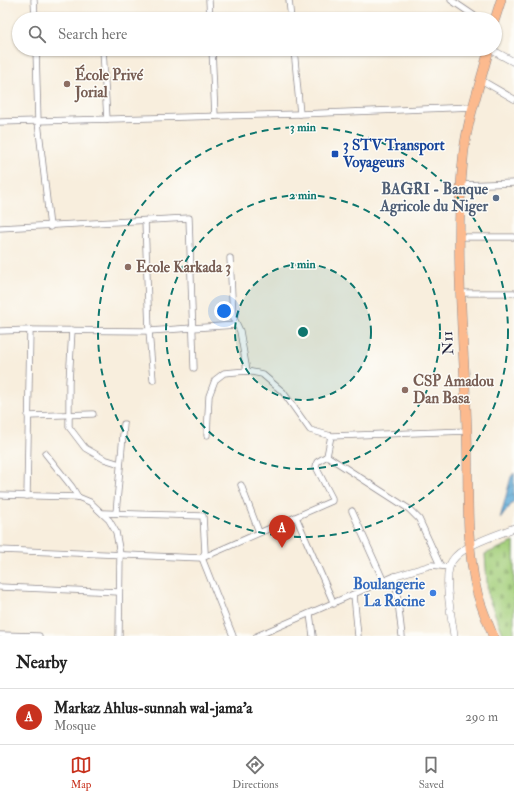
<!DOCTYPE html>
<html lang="en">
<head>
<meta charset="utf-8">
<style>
	body { margin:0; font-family:"IM FELL Double Pica",serif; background:#f6f6f6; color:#222 }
	.you { position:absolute; left:224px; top:311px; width:14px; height:14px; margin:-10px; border:3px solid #fff; border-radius:50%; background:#1a73e8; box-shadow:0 0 0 6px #1a73e833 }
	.badge { display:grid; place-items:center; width:26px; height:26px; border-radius:50%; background:#c8321e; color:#fff; font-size:13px; font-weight:700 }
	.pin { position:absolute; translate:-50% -33px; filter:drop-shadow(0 1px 2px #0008) }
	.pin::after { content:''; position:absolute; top:21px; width:14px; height:12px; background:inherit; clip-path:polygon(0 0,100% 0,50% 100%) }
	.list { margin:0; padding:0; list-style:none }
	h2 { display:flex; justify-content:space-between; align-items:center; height:52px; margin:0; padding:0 16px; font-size:17px }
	h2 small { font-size:13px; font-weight:400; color:#767676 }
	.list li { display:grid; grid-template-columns:26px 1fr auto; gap:12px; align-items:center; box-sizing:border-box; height:56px; padding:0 16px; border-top:1px solid #e0e0e0 }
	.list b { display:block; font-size:15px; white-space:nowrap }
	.list p { margin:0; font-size:13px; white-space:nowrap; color:#767676 }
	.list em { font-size:13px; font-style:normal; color:#767676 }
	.icon { flex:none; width:22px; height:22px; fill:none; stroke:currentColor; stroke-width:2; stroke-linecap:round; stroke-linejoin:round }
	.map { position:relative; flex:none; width:514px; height:636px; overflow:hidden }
	.search { position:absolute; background:#fff; box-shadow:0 1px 3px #0004; left:12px; right:12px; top:12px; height:44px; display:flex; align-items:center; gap:10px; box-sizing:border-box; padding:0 14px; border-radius:22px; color:#767676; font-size:15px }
	.sheet { height:108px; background:#fff }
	nav { display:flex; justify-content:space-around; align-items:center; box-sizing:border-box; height:56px; border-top:1px solid #e0e0e0; background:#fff; font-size:11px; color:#767676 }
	nav a { display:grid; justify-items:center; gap:2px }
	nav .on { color:#c8321e }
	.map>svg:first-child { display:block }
</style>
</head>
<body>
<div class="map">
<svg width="514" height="636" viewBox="0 0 514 636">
	<defs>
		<pattern id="cemetery-stones" width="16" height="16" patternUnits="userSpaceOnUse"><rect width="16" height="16" fill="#a4cf7b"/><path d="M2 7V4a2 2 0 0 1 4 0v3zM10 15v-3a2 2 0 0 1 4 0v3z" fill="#8db16b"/></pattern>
		<pattern id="water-waves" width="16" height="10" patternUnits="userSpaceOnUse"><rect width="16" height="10" fill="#5eaad7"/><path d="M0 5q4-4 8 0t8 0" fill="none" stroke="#4d8ab0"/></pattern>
	</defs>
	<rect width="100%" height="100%" fill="#fdfcf7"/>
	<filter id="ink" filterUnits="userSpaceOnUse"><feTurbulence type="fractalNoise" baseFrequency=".025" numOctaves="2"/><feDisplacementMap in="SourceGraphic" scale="8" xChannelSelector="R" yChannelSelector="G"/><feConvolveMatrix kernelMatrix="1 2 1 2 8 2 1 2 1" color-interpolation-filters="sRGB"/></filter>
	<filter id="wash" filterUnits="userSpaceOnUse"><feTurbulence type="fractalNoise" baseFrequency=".012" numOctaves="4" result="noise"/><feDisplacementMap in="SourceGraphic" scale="16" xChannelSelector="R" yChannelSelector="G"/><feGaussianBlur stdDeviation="0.9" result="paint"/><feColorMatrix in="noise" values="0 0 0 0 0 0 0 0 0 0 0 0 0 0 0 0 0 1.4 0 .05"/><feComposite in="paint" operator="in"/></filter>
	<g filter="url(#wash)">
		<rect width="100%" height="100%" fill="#f8eedd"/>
		<path fill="url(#cemetery-stones)" stroke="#63785b" d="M 514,542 L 514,635 L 504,636 L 488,597 L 485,554 Z"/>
		<path fill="url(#water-waves)" stroke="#406689" d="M 514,473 L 514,501 L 500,519 L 511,477 Z"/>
	</g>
	<g filter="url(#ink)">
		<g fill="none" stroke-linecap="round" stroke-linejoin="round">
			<defs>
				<g id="minor">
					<path d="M 34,0 L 35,19"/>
					<path d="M 209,0 L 210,19"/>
					<path d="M 289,0 L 291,19"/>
					<path d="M 451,0 L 479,19"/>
					<path d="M 102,18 L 102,19"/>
					<path d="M 36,49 L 38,122 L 50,227"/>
					<path d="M 103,49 L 107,119"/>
					<path d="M 212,49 L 215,116"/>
					<path d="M 294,49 L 300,114"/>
					<path d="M 481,80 L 514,99"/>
					<path d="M 0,122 L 300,114 L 473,107"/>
					<path d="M 462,185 L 514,183"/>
					<path d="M 145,221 L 149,331 L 153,380"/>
					<path d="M 0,228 L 189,218 L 194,368"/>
					<path d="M 459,237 L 514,237"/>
					<path d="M 230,258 L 233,316 L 240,331 L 247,371"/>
					<path d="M 460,293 L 514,293"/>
					<path d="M 72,330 L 69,382 L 69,427 L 85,448 L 104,459 L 120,464"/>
					<path d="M 0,331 L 30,330 L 149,331 L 236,325"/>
					<path d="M 28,416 L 93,414"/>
					<path d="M 331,436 L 467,431"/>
					<path d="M 45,453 L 72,487 L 78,497"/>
					<path d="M 327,456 L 409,509 L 419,519 L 440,565"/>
					<path d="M 241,485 L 259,532"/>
					<path d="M 0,495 L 78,497 L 90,502 L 109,520 L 116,532 L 120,554 L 119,636"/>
					<path d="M 27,496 L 30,330"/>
					<path d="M 352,511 L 384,582"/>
					<path d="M 103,513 L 203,516 L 205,552 L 202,558 L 233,636"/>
					<path d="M 116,513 L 124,424"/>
					<path d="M 296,517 L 334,604"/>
					<path d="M 0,550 L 202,558 L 332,501 L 332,498 L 316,467 L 317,462 L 327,456 L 331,436 L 310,430 L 283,392 L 262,374 L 247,371 L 224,373 L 215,380 L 209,396 L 207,435"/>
					<path d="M 395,576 L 402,636"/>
					<path d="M 0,587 L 119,592"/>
					<path d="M 354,595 L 358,636"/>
					<path d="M 310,614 L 313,636"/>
					<path d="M 0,635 L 39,636"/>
					<path d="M 257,636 L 395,576 L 432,565 L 449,567"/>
				</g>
				<g id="tertiary">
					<path d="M 490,49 L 514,62"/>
					<path d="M 454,636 C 452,618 442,575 452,561 C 462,545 497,535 514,528"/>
				</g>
				<g id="primary">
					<path d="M 495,19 L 501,0"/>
					<path d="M 489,49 C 480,86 466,122 463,160 C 454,251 464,341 467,431 C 469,483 465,537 476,588 C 480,605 487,620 493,636"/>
				</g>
			</defs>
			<use href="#minor" stroke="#8d888c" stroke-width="7"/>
			<use href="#tertiary" stroke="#8d888c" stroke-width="8"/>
			<use href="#primary" stroke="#8d888c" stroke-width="10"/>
			<use href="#minor" stroke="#fff" stroke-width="5.5"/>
			<use href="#tertiary" stroke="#fff" stroke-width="7"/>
			<use href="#primary" stroke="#fcba8e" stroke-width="9"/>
		</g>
	</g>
	<circle cx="303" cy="332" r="68" fill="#0f766e" fill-opacity=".12"/>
	<g fill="none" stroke="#0f766e" stroke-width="2" stroke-dasharray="7 5">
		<circle cx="303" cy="332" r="68"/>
		<circle cx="303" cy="332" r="137"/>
		<circle cx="303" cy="332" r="205"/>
	</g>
	<g fill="#8d6e63" stroke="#fdfcf7" stroke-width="1.5">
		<circle cx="67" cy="84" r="4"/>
		<circle cx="128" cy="267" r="4"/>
		<circle cx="405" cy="390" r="4"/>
	</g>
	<rect fill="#1a4fb4" stroke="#fdfcf7" stroke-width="1.5" x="331" y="150" width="8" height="8" rx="2"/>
	<circle fill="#5c6f8a" stroke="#fdfcf7" stroke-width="1.5" cx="496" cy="198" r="4"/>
	<circle fill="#3f7fe0" stroke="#fdfcf7" stroke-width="1.5" cx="433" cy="593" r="4"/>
	<g text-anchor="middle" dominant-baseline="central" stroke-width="3" stroke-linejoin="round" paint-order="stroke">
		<g font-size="15" font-weight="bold" fill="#785e54" stroke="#fdfcf7" text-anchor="start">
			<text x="75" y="75">École Privé<tspan x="75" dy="17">Jorial</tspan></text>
			<text x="136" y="267">Ecole Karkada 3</text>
			<text x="413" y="381">CSP Amadou<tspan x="413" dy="17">Dan Basa</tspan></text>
		</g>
		<g font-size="15" font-weight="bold" fill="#164399" stroke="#fdfcf7" text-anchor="start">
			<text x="343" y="145">3 STV Transport<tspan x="343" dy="17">Voyageurs</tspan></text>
		</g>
		<g font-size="15" font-weight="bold" fill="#4e5e75" stroke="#fdfcf7" text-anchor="end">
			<text x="488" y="189">BAGRI - Banque<tspan x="488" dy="17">Agricole du Niger</tspan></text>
		</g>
		<g font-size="15" fill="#22223b" stroke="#fdfcf7">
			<text transform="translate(448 343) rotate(-93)">N11</text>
		</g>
		<g font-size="15" font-weight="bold" fill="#366cbe" stroke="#fdfcf7" text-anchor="end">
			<text x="425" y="584">Boulangerie<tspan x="425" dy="17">La Racine</tspan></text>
		</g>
	</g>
	<circle cx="303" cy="332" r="6" fill="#0f766e" stroke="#fdfcf7" stroke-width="2"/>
	<g font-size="12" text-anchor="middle" font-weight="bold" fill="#0f766e" stroke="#fdfcf7" stroke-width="3" stroke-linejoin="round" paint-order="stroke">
		<text x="303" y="131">3 min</text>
		<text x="303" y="199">2 min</text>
		<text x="303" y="268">1 min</text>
	</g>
</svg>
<div class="you"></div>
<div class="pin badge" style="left:282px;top:548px">A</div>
<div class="search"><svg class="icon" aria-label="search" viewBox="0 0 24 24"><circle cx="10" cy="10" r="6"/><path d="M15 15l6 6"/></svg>Search here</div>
</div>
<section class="sheet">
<h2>Nearby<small></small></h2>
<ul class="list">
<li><span class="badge">A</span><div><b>Markaz Ahlus-sunnah wal-jama'a</b><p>Mosque</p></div><em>290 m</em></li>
</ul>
</section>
<nav>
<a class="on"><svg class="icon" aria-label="map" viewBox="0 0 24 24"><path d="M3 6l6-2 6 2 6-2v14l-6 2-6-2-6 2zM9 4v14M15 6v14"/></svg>Map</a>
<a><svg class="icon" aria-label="directions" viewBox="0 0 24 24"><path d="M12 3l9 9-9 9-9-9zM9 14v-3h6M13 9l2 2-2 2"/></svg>Directions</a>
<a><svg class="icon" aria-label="saved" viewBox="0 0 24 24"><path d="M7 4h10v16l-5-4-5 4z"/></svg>Saved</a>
</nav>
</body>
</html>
